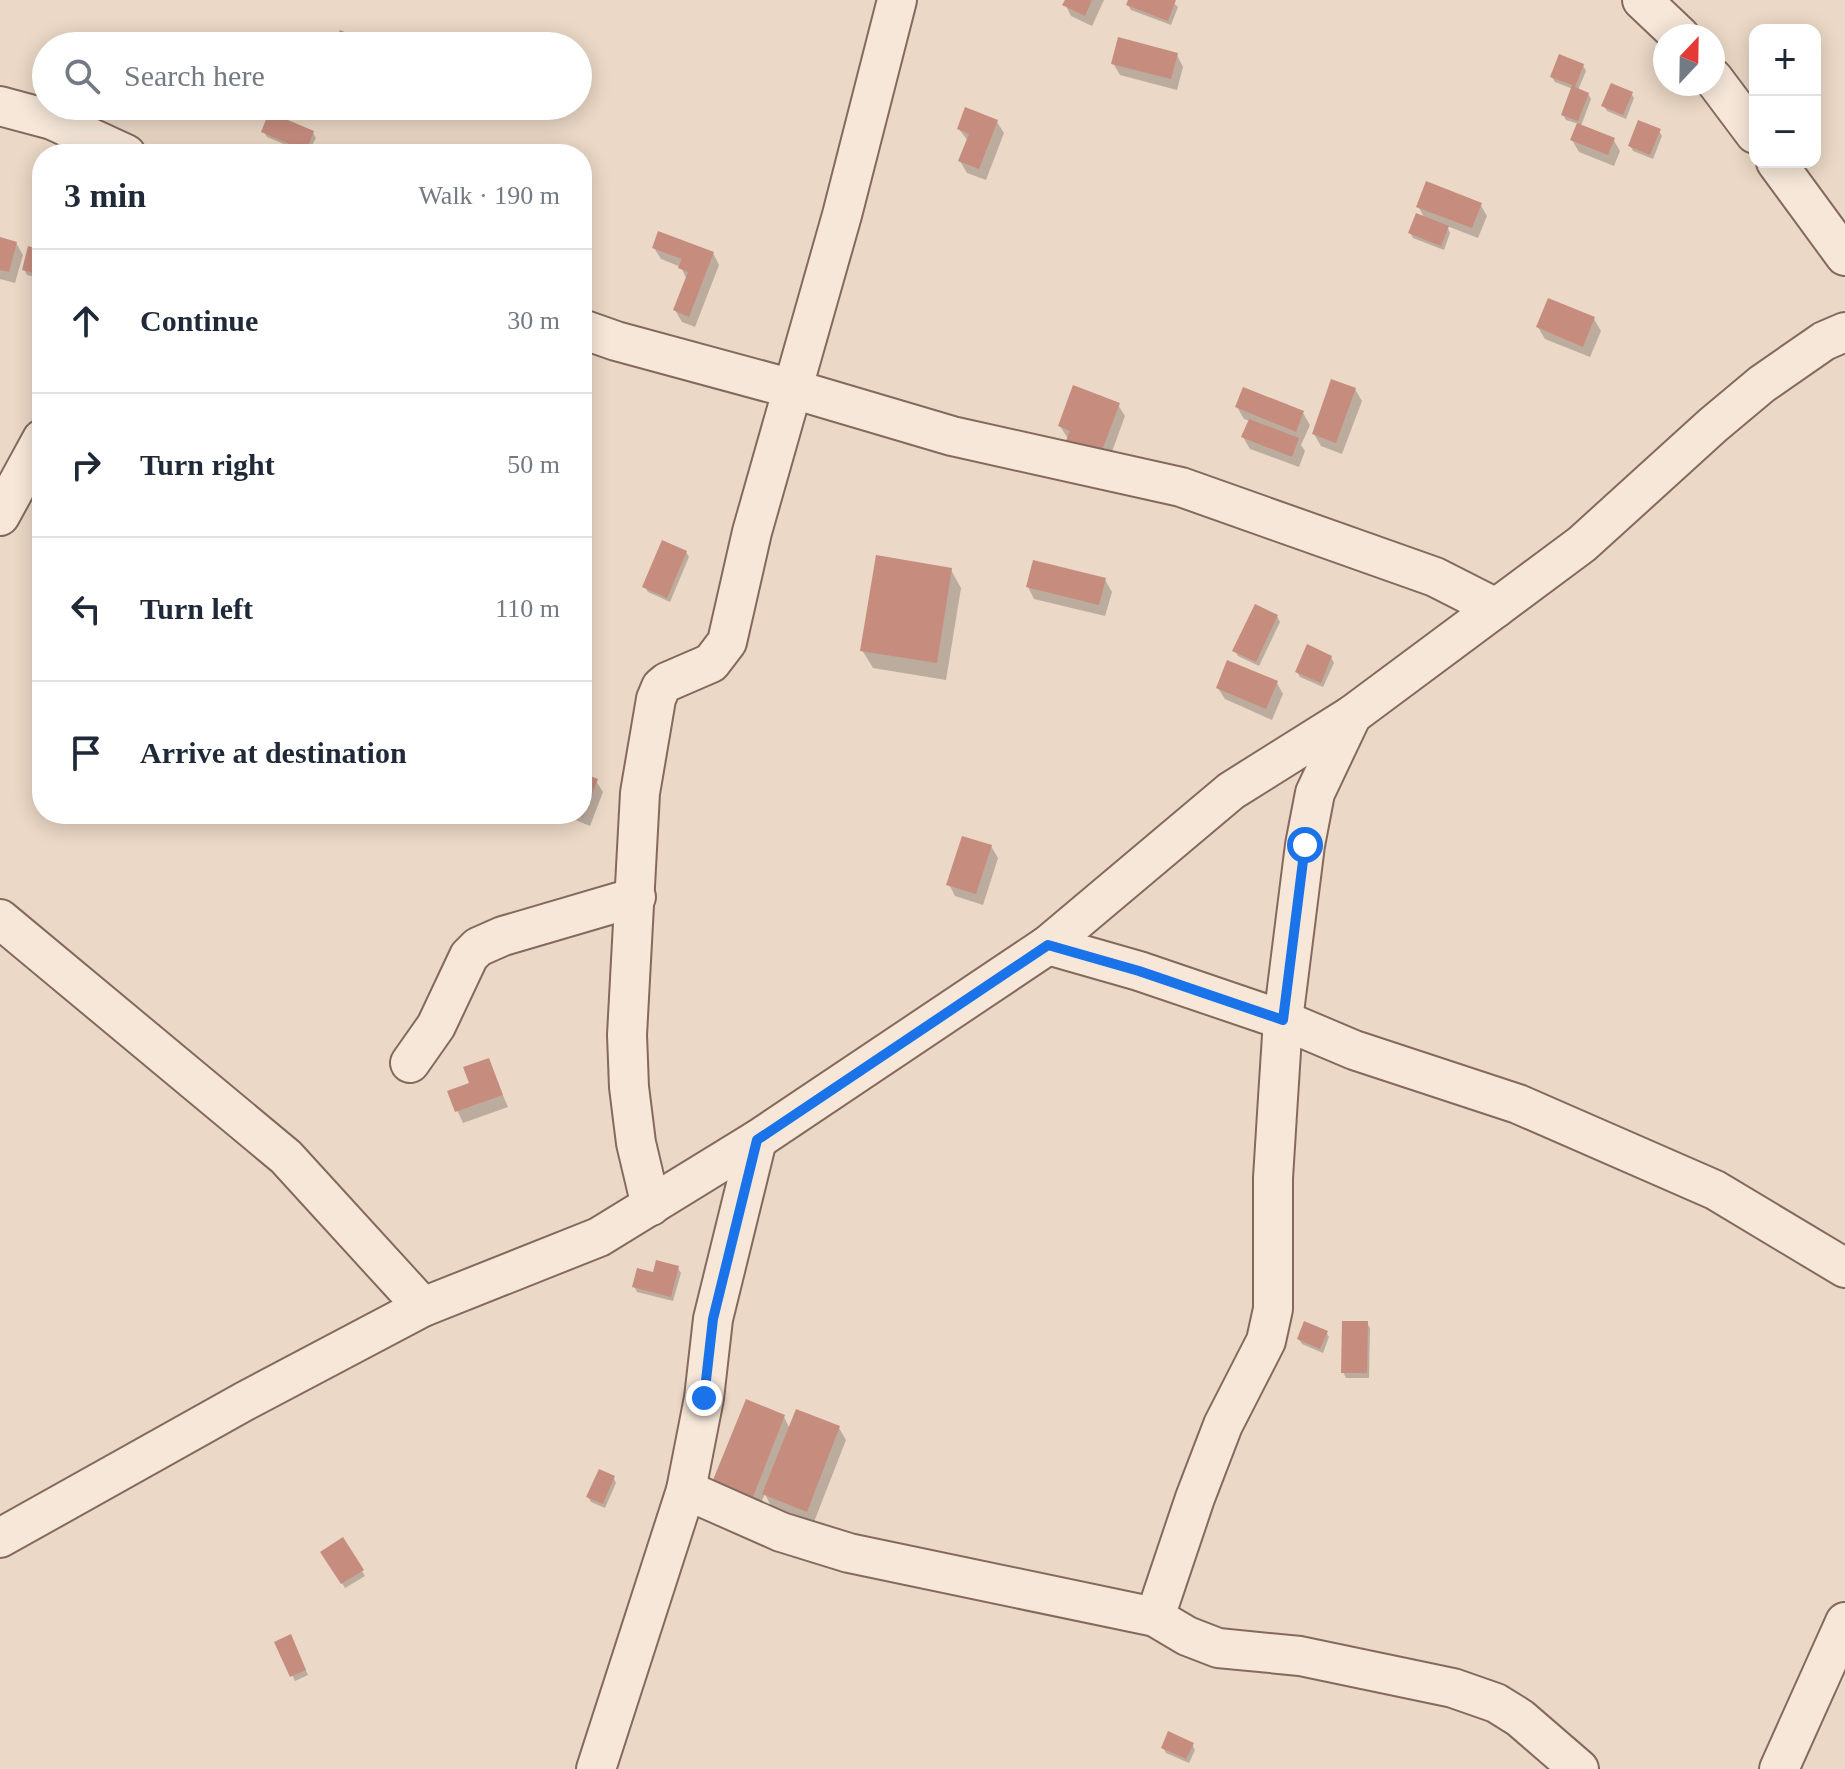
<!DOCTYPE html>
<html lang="en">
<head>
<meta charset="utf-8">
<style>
	body { margin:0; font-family:"Times New Roman",serif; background:#f6f6f7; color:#1f2937 }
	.controls { position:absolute; right:24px; top:24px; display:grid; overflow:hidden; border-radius:16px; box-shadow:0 4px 20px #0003 }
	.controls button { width:72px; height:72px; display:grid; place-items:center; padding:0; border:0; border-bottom:2px solid #e0e1e3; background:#fff; color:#1f2937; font:40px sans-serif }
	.compass { position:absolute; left:1653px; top:24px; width:72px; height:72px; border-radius:50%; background:#fff; box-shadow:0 4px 20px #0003; rotate:22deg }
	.stop { position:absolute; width:24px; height:24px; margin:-18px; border:6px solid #1a73e8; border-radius:50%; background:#fff }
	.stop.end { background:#1a73e8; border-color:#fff; box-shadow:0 2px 8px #0008 }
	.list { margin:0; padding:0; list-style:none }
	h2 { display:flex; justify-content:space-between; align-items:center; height:104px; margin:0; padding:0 32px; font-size:34px }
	h2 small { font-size:26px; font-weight:400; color:#747a83 }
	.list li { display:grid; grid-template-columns:52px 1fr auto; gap:24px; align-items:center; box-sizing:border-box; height:144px; padding:0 32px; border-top:2px solid #e0e1e3 }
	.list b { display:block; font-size:30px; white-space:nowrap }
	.list em { font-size:26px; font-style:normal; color:#747a83 }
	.icon { flex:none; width:44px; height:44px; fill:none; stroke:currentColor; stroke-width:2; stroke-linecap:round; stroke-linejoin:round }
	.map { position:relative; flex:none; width:1845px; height:1769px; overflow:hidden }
	.search { position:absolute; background:#fff; box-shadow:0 4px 20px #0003; left:32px; top:32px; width:560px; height:88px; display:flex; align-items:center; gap:20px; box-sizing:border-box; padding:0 28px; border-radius:44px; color:#747a83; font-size:30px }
	.panel { position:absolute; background:#fff; box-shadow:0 4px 20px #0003; left:32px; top:144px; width:560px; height:680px; border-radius:32px }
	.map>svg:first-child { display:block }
</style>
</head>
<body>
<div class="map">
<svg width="1845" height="1769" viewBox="0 0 1845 1769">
	<rect width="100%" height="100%" fill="#ebd8c6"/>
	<g fill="#0003">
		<path d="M 1067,0 L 1104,0 L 1092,26 L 1071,16 L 1065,4 Z"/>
		<path d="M 1130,0 L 1170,0 L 1178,7 L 1171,25 L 1131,10 L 1128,5 Z"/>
		<path d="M 1177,55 L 1183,67 L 1177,90 L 1120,75 L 1113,63 Z"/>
		<path d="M 1583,65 L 1586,71 L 1578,90 L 1588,94 L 1591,99 L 1581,126 L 1613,139 L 1620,151 L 1614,166 L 1579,152 L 1572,140 L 1579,124 L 1566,120 L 1563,115 L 1573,89 L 1555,82 L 1552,77 Z"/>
		<path d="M 1631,93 L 1634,98 L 1626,119 L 1607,111 L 1604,106 Z"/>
		<path d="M 997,122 L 1004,133 L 986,180 L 967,173 L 960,161 L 968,141 L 959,129 Z"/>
		<path d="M 1659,131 L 1662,136 L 1653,159 L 1633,151 L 1630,145 Z"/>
		<path d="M 264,132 L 313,133 L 316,138 L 307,154 L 267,137 Z"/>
		<path d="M 1480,204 L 1487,216 L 1478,238 L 1447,226 L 1450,233 L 1444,250 L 1413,238 L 1410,232 L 1425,219 L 1418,206 Z"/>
		<path d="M 0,239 L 16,243 L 23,255 L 15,283 L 0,279 Z"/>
		<path d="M 654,248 L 713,253 L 719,265 L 695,327 L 682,322 L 675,310 L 687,280 L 681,267 L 661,259 Z"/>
		<path d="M 42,252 L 42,279 L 27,275 L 24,269 Z"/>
		<path d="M 1594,319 L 1601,331 L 1590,357 L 1545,339 L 1538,327 Z"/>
		<path d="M 1355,389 L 1362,401 L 1342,454 L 1321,446 L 1314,434 Z"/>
		<path d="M 1118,405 L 1125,416 L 1106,468 L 1067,437 L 1060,426 Z"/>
		<path d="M 1237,407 L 1303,413 L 1310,425 L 1301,445 L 1305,451 L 1299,467 L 1250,449 L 1243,437 L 1250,421 L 1244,419 Z"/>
		<path d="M 686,552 L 689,557 L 670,602 L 648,592 L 645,587 Z"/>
		<path d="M 951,570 L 961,588 L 946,680 L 873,668 L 862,650 Z"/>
		<path d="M 1105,580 L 1112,592 L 1105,616 L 1034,599 L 1028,587 Z"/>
		<path d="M 1277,616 L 1280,622 L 1259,666 L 1238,656 L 1235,651 Z"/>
		<path d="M 1331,657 L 1334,663 L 1323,687 L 1300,677 L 1297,672 Z"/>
		<path d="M 1277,683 L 1283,694 L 1272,720 L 1225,699 L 1218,688 Z"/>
		<path d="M 582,775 L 596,781 L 603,792 L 590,826 L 560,814 L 582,814 Z"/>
		<path d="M 991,846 L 998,858 L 983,905 L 955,896 L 949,884 Z"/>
		<path d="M 488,1061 L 508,1107 L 463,1123 L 449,1092 L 472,1084 Z"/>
		<path d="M 678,1268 L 681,1273 L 673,1301 L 637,1292 L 634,1286 L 655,1275 Z"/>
		<path d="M 1367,1323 L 1370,1328 L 1369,1378 L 1346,1378 L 1343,1372 Z"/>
		<path d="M 1326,1332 L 1329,1337 L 1323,1353 L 1302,1344 L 1299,1339 Z"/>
		<path d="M 784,1417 L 790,1429 L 839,1428 L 846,1440 L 814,1522 L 771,1506 L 765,1494 L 759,1507 L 722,1492 L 715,1480 Z"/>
		<path d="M 613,1477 L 616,1483 L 605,1508 L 591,1502 L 588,1497 Z"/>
		<path d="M 343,1540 L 365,1576 L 345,1588 L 323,1552 Z"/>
		<path d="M 293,1642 L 308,1675 L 295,1681 L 277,1643 Z"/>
		<path d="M 1192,1744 L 1195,1750 L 1189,1763 L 1166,1753 L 1163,1747 Z"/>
	</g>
	<g fill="#c68d7f">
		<path d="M 1065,0 L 1092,0 L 1085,16 L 1062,5 Z"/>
		<path d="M 1128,0 L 1176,0 L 1168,21 L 1126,5 Z"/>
		<path d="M 340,30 L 363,40 L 361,46 L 333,46 Z"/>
		<path d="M 1118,37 L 1178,53 L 1171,79 L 1111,64 Z"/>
		<path d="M 1559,54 L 1584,64 L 1575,87 L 1589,93 L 1578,121 L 1561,115 L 1572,85 L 1550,77 Z"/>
		<path d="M 1611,83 L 1633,92 L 1623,115 L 1601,106 Z"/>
		<path d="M 965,107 L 998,120 L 979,169 L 958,161 L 969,134 L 957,129 Z"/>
		<path d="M 269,112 L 314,131 L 306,151 L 261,132 Z"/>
		<path d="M 1638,120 L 1661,129 L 1650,155 L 1628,146 Z"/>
		<path d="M 1577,123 L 1615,138 L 1608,155 L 1570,140 Z"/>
		<path d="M 1426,181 L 1482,203 L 1472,228 L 1416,207 Z"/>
		<path d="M 1416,213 L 1449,226 L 1441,246 L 1408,233 Z"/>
		<path d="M 658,231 L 714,252 L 689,317 L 673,310 L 688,272 L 678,268 L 682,259 L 652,248 Z"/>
		<path d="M 0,237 L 17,242 L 9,272 L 0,270 Z"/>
		<path d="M 28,246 L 42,250 L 42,275 L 22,270 Z"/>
		<path d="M 1548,298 L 1595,317 L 1583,347 L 1536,327 Z"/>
		<path d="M 1331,379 L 1356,388 L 1336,443 L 1312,434 Z"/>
		<path d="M 1073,385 L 1120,403 L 1096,466 L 1061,453 L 1070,431 L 1058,426 Z"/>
		<path d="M 1243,387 L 1304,411 L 1296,432 L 1235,407 Z"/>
		<path d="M 1249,419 L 1299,438 L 1292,457 L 1241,437 Z"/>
		<path d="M 662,540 L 687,551 L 667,598 L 642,587 Z"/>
		<path d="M 876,555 L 952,568 L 937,663 L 860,651 Z"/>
		<path d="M 1033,560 L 1106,578 L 1099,605 L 1026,587 Z"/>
		<path d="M 1255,604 L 1278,615 L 1256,662 L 1232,651 Z"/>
		<path d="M 1307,644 L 1332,656 L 1321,683 L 1295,672 Z"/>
		<path d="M 1227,660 L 1278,681 L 1266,709 L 1216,688 Z"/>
		<path d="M 582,773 L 598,779 L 582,819 Z"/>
		<path d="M 962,836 L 992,845 L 976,894 L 946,885 Z"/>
		<path d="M 489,1058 L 503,1095 L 455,1112 L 447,1091 L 469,1083 L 463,1067 Z"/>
		<path d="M 656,1260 L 679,1266 L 671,1297 L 632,1287 L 637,1268 L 653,1272 Z"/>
		<path d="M 1304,1321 L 1328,1331 L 1320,1349 L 1297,1339 Z"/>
		<path d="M 1342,1321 L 1368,1321 L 1367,1373 L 1341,1373 Z"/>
		<path d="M 746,1399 L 785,1415 L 753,1497 L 713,1480 Z"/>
		<path d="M 796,1409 L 840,1426 L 807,1512 L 762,1494 Z"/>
		<path d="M 599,1469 L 615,1476 L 603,1504 L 586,1497 Z"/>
		<path d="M 343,1537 L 364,1570 L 341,1584 L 320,1552 Z"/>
		<path d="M 291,1634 L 306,1670 L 290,1677 L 274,1642 Z"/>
		<path d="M 1168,1731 L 1194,1743 L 1186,1759 L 1161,1748 Z"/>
	</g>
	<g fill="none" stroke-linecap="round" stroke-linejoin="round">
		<defs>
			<g id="street">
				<path d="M 1642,0 L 1680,36"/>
				<path d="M 1713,78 L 1755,134"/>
				<path d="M 0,106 L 52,120 L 126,154"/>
				<path d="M 1776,162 L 1845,256"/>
				<path d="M 582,329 L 616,341 L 793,389 L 952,436 L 1181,487 L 1435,577 L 1496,608"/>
				<path d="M 0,516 L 42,439"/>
				<path d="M 0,919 L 286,1157 L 423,1307"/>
				<path d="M 1048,945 L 1139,971 L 1283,1020 L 1354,1050 L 1518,1104 L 1715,1190 L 1845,1268"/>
				<path d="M 410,1063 L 436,1026 L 469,956 L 478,947 L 503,936 L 636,897"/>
				<path d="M 651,1206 L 636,1143 L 629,1087 L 627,1035 L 640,793 L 656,699 L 661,687 L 667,682 L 711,663 L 727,642 L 752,532 L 842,215 L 897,0"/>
				<path d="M 686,1490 L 781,1532 L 849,1553 L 1155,1617 L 1187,1636 L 1218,1648 L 1300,1656 L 1453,1688 L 1496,1703 L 1520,1718 L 1579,1769"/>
				<path d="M 0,1538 L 245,1401 L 423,1307 L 599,1237 L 757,1140 L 1048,945 L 1231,791 L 1352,715 L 1582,544 L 1713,425 L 1762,384 L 1824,341 L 1845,332"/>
				<path d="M 1155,1617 L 1195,1498 L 1223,1425 L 1266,1341 L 1273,1309 L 1273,1178 L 1278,1098 L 1283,1020 L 1305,845 L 1315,793 L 1352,715"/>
				<path d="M 596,1769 L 686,1490 L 704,1398 L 713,1319 L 757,1140"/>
				<path d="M 1779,1769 L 1845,1622"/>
			</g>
		</defs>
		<use href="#street" stroke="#85695d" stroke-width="42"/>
		<use href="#street" stroke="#f6e7d9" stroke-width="38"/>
	</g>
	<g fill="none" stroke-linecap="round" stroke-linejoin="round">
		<path stroke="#1a73e8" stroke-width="10" d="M 704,1398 L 713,1319 L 757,1140 L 1048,945 L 1139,971 L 1283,1020 L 1305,845"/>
	</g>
</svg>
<div class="controls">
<button>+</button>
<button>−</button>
</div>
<svg class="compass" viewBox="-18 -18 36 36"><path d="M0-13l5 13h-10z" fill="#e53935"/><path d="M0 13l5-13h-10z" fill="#747a83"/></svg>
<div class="stop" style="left:1305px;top:845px"></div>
<div class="stop end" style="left:704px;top:1398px"></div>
<div class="search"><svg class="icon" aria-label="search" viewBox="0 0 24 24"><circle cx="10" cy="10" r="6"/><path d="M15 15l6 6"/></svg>Search here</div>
<section class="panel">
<h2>3 min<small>Walk · 190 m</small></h2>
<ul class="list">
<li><svg class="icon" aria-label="ahead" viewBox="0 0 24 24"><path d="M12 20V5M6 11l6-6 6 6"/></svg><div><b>Continue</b></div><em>30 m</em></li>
<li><svg class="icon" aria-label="right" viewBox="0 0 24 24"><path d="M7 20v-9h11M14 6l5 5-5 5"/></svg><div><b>Turn right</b></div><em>50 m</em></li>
<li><svg class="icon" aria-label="left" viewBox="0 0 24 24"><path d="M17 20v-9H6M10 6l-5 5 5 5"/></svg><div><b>Turn left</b></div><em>110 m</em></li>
<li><svg class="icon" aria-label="arrive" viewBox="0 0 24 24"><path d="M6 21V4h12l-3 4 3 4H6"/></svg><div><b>Arrive at destination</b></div></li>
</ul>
</section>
</div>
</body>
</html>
